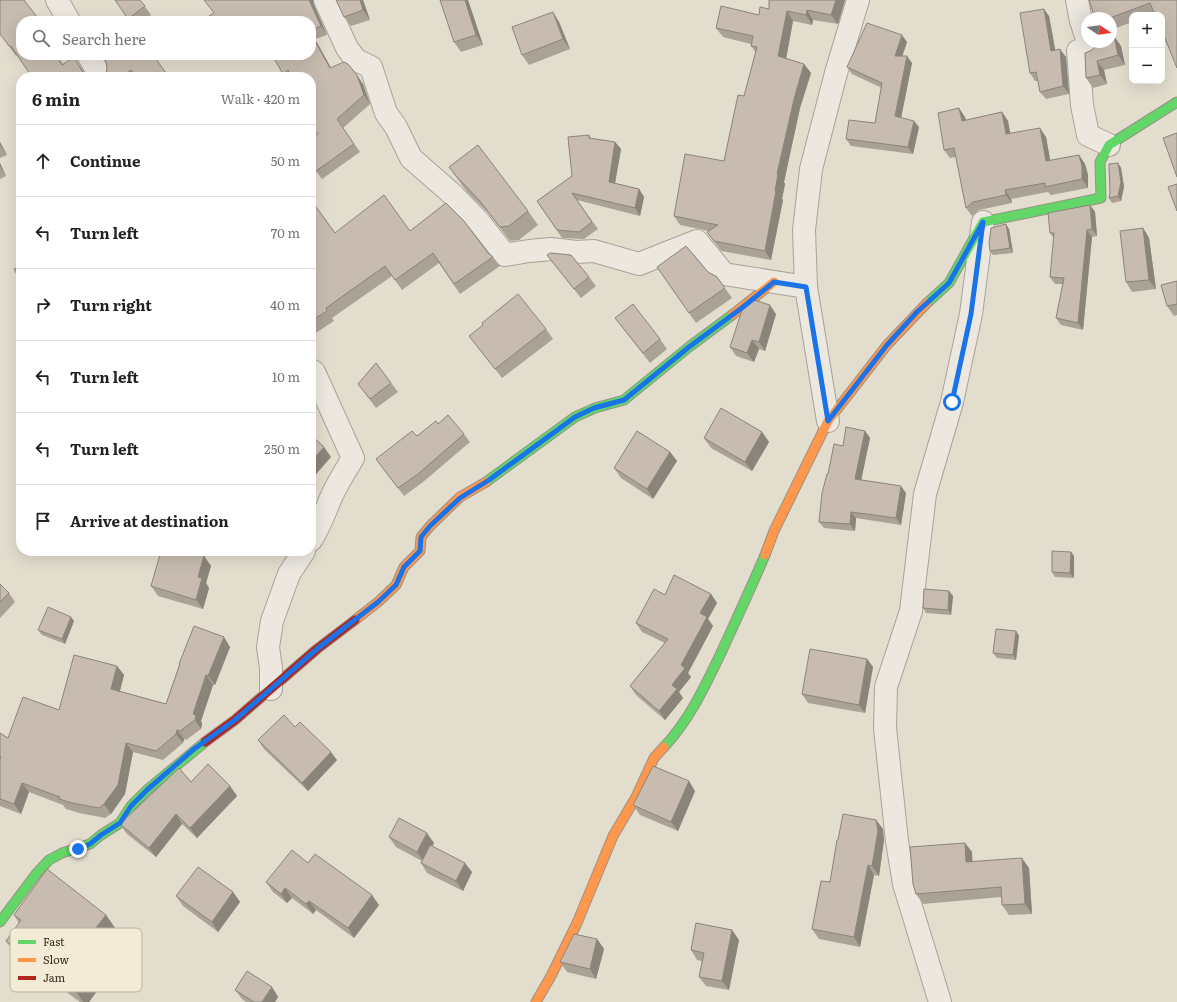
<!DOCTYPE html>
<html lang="en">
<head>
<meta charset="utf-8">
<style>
	body { margin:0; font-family:Literata,serif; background:#f2f2f2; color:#222 }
	.controls { position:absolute; right:12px; top:12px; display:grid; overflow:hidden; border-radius:8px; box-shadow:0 4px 16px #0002 }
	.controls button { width:36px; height:36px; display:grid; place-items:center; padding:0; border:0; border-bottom:1px solid #e0e0e0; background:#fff; color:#222; font:20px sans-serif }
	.compass { position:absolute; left:1081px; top:12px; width:36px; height:36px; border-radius:50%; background:#fff; box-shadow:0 4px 16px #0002; rotate:103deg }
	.stop { position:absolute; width:12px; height:12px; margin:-9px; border:3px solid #1a73e8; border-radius:50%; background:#fff }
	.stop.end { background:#1a73e8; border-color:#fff; box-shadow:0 1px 4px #0008 }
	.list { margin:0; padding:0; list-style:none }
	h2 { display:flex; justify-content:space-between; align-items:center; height:52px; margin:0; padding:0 16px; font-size:17px }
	h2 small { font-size:13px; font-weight:400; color:#767676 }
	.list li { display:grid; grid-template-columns:26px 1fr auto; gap:12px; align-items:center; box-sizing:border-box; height:72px; padding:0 16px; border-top:1px solid #e0e0e0 }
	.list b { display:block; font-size:15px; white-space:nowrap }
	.list em { font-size:13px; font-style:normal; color:#767676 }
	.icon { flex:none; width:22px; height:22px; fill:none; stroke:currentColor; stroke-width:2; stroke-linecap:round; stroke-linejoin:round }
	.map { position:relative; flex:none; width:1177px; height:1002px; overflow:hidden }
	.search { position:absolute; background:#fff; box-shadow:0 4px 16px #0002; left:16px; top:16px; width:300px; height:44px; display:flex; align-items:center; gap:10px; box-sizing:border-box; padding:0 14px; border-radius:16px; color:#767676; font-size:15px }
	.panel { position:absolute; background:#fff; box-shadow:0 4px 16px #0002; left:16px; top:72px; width:300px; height:484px; border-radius:16px }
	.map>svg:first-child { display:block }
</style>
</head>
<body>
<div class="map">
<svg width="1177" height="1002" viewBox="0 0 1177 1002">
	<rect width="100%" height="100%" fill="#e3ddce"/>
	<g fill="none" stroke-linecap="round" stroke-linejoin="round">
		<defs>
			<g id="street">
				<path d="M 57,0 L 69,21"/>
				<path d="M 325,0 L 347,48 L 356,60 L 371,67 L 386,113 L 396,127 L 411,158 L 451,193 L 480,223 L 505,255 L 529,251 L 551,249 L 576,252 L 594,251 L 639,264 L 697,241 L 724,274 L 806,287"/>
				<path d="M 1077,0 L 1081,21 L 1087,39"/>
				<path d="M 1088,42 L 1091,50 L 1078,51 L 1082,105 L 1088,135 L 1109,145"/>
				<path d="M 88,55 L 101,77"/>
				<path d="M 311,370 L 314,372 L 353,458 C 345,472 336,485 330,500 C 324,514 319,528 311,540"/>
				<path d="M 828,421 L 806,287 L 804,230 L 811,169 L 836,73 L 858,0"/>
				<path d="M 271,689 L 271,668 L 268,647 L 272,621 L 289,574 L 304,551"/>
				<path d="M 940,1002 L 904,884 L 897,841 L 885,728 L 886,687 L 911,611 L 925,494 L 952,402 L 971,314 L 983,222"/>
			</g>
			<g id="fast">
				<path d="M 927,303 L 949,283 L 983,222 L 1101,198 L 1100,162 L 1109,145 L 1177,102"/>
				<path d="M 486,482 L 575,417 L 595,408 L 624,400 L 689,347 L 732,315"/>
				<path d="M 664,747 C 690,719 705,686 721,653 C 736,620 751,588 765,555"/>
				<path d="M 0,922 L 36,874 L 49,860 L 62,853 L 90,844 L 101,835 L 120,823 L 131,806 L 147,790 L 205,742"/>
			</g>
			<g id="slow">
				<path d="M 732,315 L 774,282"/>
				<path d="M 765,555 L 774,531 L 828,421 L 887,345 L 927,303"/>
				<path d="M 355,620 L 378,602 L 396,585 L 404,567 L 420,551 L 421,537 L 430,526 L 460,497 L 486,482"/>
				<path d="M 536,1002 L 551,976 L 577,923 L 613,836 L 636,797 L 654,758 L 664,747"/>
			</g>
			<path id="jam" d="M 205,742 L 235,720 L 317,649 L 355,620"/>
		</defs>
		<use href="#street" stroke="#a9a297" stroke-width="24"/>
		<use href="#fast" stroke="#989287" stroke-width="11"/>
		<use href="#slow" stroke="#989287" stroke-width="11"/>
		<use href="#jam" stroke="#989287" stroke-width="11"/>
		<use href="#street" stroke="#ece8e0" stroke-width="22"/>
		<use href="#fast" stroke="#63d668" stroke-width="9"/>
		<use href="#slow" stroke="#ff974d" stroke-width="9"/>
		<use href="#jam" stroke="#b3261e" stroke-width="9"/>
	</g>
	<g fill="#aba296">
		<path d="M 115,0 L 140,0 L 151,15 L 142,21 L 130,21 Z"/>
		<path d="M 363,0 L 370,20 L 351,26 L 344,17 Z"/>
		<path d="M 468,0 L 483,45 L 461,52 L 454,42 Z"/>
		<path d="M 845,0 L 838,24 L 813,20 L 812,25 L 793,21 L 786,58 L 804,64 L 811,73 L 800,108 L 784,182 L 785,184 L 782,199 L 783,200 L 771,260 L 721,251 L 707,232 L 709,231 L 680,225 L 674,216 L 724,161 L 744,96 L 756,53 L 751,46 L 751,44 L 723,37 L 716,28 L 759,15 L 769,9 Z"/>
		<path d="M 1089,0 L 1177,0 L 1155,13 L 1149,15 L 1132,15 L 1132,22 L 1111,30 L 1111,18 Z"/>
		<path d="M 314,5 L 327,35 L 315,39 L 331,68 L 363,84 L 370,104 L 343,128 L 360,152 L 322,179 L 311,164 L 317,134 L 311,77 L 285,77 L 283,74 L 311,55 L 311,21 Z"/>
		<path d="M 1049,16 L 1055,50 L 1066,57 L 1069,94 L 1046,99 L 1040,92 L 1038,81 L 1035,81 L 1030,73 Z"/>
		<path d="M 21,21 L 56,55 L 63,64 L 80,66 L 87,77 L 17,55 L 16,56 L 0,34 Z"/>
		<path d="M 559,22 L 570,49 L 529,65 L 522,55 Z"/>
		<path d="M 907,42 L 902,56 L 912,63 L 901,118 L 919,127 L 913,154 L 851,146 L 846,139 L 875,123 L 882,88 L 852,74 L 847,67 Z"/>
		<path d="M 1121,46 L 1125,65 L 1104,70 L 1107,84 L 1093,88 L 1086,78 L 1085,53 Z"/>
		<path d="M 236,55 L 245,55 L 239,59 Z"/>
		<path d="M 106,62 L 169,77 L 103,77 L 106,74 L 107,68 Z"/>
		<path d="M 1002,112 L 1008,121 L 1010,133 L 1046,137 L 1050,161 L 1079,155 L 1085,164 L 1088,175 L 1088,188 L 1051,195 L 1048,192 L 1011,199 L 1012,203 L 979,210 L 972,216 L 966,208 L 956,157 L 950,158 L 944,150 L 965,117 L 966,120 Z"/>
		<path d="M 589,135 L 591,138 L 615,142 L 621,149 L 615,183 L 639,189 L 644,197 L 640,216 L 577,200 L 598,229 L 584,239 L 562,238 L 537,201 L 572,176 Z"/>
		<path d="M 0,142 L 7,155 L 0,158 Z"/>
		<path d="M 0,163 L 6,176 L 0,179 Z"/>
		<path d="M 1118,163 L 1121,168 L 1124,187 L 1121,201 L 1112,203 L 1109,198 Z"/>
		<path d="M 449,167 L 528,211 L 538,225 L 519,240 L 510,241 L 490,215 L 467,192 Z"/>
		<path d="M 311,200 L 335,233 L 410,231 L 488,253 L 493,257 L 500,266 L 460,294 L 439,263 L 402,290 L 392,276 L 332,318 L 334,321 L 311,336 Z"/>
		<path d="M 1090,205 L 1095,212 L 1097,236 L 1092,237 L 1083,330 L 1061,325 L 1056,318 L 1063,284 L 1055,284 L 1050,277 L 1054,239 L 1050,233 Z"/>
		<path d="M 1143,228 L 1149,238 L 1156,289 L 1132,292 L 1126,282 Z"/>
		<path d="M 1009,229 L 1013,253 L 993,255 L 990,251 Z"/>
		<path d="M 547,255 L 589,277 L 596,286 L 581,298 L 554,264 Z"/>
		<path d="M 657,267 L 708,272 L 717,277 L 732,298 L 696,323 Z"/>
		<path d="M 1177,281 L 1177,315 L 1174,316 L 1167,306 Z"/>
		<path d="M 776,314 L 765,351 L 759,349 L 754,362 L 736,356 L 730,347 Z"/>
		<path d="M 615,318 L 660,339 L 667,349 L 650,363 Z"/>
		<path d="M 546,329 L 553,339 L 502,378 L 469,336 Z"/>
		<path d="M 376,363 L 398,392 L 376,408 L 358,384 Z"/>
		<path d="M 438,424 L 464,434 L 470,442 L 423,482 L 404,496 L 376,459 Z"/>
		<path d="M 865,431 L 870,438 L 861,480 L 906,493 L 901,525 L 856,518 L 855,531 L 824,528 L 819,522 L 828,474 L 843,446 Z"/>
		<path d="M 762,432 L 769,442 L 752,471 L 711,448 L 704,438 Z"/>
		<path d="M 670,452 L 677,461 L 653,499 L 621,478 L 614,468 Z"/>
		<path d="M 1071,552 L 1074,556 L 1074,578 L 1055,577 L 1052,572 Z"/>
		<path d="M 204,556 L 211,566 L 206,583 L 209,588 L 203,609 L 158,596 L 151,586 Z"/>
		<path d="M 0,584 L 9,593 L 15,602 L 0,618 Z"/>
		<path d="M 949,591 L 953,596 L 951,615 L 926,613 L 923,608 Z"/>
		<path d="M 711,594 L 717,603 L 708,619 L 713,626 L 688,673 L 691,677 L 679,692 L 683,698 L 665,720 L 636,695 L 630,686 L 665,643 L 642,632 L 636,623 L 665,595 Z"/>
		<path d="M 74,621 L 65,644 L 42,635 L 38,630 Z"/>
		<path d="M 1016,631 L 1019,636 L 1016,660 L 997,658 L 993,653 Z"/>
		<path d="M 230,647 L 215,685 L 213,685 L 201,721 L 202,724 L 201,729 L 186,740 L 184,739 L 183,743 L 163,760 L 133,752 L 125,794 L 111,814 L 105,818 L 79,813 L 66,809 L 63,805 L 29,792 L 21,814 L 0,806 L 0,733 L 8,738 L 59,710 L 117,666 L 124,675 L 120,691 L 166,704 L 179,665 L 179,664 Z"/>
		<path d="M 867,659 L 873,667 L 865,713 L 808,703 L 802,694 Z"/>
		<path d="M 295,727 L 337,760 L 308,791 L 264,749 L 258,740 Z"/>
		<path d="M 191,782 L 230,786 L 237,796 L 197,838 L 182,824 L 156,857 L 127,834 L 120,824 Z"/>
		<path d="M 695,791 L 678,831 L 640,815 L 633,805 Z"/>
		<path d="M 876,820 L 883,829 L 884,840 L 879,876 L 874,875 L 860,947 L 819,939 L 812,929 L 830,882 L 838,840 Z"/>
		<path d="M 389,837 L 434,843 L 432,846 L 472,872 L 463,891 L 427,873 L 421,863 L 422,861 L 396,847 Z"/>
		<path d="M 965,843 L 972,852 L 972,862 L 1029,868 L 1032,914 L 1009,915 L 1002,905 L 1001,897 L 923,904 L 916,894 Z"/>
		<path d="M 308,863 L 379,905 L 354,938 L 316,910 L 313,914 L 292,898 L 287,903 L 273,892 L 266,882 Z"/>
		<path d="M 233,892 L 240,902 L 218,932 L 183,906 L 176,896 Z"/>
		<path d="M 14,915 L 106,915 L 115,928 L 97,951 L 104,956 L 113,969 L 89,1002 L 80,1002 L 15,954 L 6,941 L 19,923 Z"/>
		<path d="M 597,939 L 604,949 L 596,979 L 567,972 L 560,962 Z"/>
		<path d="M 739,940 L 729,990 L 706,986 L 699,977 L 702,961 L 697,960 L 691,950 Z"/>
		<path d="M 272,987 L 278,997 L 275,1002 L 246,1002 L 242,999 L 235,990 Z"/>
	</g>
	<g fill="#8b847a">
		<path d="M 309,0 L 313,0 L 314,5 L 327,35 L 321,26 Z"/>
		<path d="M 360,0 L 363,0 L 370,20 L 363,10 Z"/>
		<path d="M 465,0 L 468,0 L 483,45 L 476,35 Z"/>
		<path d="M 836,0 L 845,0 L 838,24 L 831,15 Z"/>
		<path d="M 1044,9 L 1049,16 L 1057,59 L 1051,51 Z"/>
		<path d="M 807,10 L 813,20 L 812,25 L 806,15 Z"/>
		<path d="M 787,11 L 793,21 L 785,65 L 778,56 Z"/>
		<path d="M 553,12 L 559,22 L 570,49 L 563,39 Z"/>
		<path d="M 311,33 L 315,39 L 336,77 L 330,68 Z"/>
		<path d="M 902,35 L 907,42 L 900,63 L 895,56 Z"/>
		<path d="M 1114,36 L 1121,46 L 1125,65 L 1118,55 Z"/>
		<path d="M 1060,49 L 1066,57 L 1069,94 L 1063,86 Z"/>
		<path d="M 907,56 L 912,63 L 900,123 L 895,116 Z"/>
		<path d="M 1097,61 L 1104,70 L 1107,84 L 1100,75 Z"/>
		<path d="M 804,64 L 811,73 L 800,108 L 784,182 L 785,184 L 782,199 L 783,200 L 771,260 L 765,251 L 777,174 L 794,99 Z"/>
		<path d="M 357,75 L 363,84 L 370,104 L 364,95 Z"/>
		<path d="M 959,108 L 965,117 L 968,130 L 962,121 Z"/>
		<path d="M 1002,112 L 1008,121 L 1012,142 L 1006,134 Z"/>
		<path d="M 914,121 L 919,127 L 913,154 L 908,147 Z"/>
		<path d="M 1040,128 L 1046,137 L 1052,170 L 1046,161 Z"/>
		<path d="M 0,142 L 7,155 L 0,145 Z"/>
		<path d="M 615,142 L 621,149 L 614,189 L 609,182 Z"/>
		<path d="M 1079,155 L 1085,164 L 1088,175 L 1088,188 L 1082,179 Z"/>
		<path d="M 0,163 L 6,176 L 0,166 Z"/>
		<path d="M 1118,163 L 1121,168 L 1124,187 L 1121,201 L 1118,196 Z"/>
		<path d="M 639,189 L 644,197 L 640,216 L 635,208 Z"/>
		<path d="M 1005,190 L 1011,199 L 1012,203 L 1006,195 Z"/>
		<path d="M 1090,205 L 1095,212 L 1097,236 L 1092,229 Z"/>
		<path d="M 1006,224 L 1009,229 L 1013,253 L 1010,248 Z"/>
		<path d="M 1143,228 L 1149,238 L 1156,289 L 1149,280 Z"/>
		<path d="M 1087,230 L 1092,237 L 1083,330 L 1078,323 Z"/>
		<path d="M 770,305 L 776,314 L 765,351 L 759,342 Z"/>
		<path d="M 752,340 L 759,349 L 754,362 L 747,353 Z"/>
		<path d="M 865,431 L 870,438 L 860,486 L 855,479 Z"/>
		<path d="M 762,432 L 769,442 L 752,471 L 745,462 Z"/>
		<path d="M 324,447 L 331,457 L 311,480 L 311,462 Z"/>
		<path d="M 670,452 L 677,461 L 653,499 L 647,489 Z"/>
		<path d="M 901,486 L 906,493 L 901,525 L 896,518 Z"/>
		<path d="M 851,512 L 856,518 L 855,531 L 850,524 Z"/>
		<path d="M 1071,552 L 1074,556 L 1074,578 L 1070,573 Z"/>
		<path d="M 204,556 L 211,566 L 206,583 L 209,588 L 203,609 L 196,600 L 198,577 Z"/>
		<path d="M 949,591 L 953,596 L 951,615 L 948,610 Z"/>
		<path d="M 711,594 L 717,603 L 708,619 L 713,626 L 688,673 L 691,677 L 679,692 L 683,698 L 665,720 L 659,711 L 681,665 L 700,613 Z"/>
		<path d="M 71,617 L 74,621 L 65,644 L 62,639 Z"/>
		<path d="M 1016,631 L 1019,636 L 1016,660 L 1013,655 Z"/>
		<path d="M 224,637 L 230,647 L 215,685 L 208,676 Z"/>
		<path d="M 867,659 L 873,667 L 865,713 L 859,705 Z"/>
		<path d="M 117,666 L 124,675 L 118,698 L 111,689 Z"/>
		<path d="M 206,675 L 213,685 L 201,721 L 202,724 L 201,729 L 195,720 L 193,714 Z"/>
		<path d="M 177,730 L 184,739 L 183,743 L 176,734 Z"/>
		<path d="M 126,743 L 133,752 L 125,794 L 111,814 L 104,804 Z"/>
		<path d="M 331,752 L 337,760 L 308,791 L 302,783 Z"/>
		<path d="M 689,781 L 695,791 L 678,831 L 671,822 Z"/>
		<path d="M 22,783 L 29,792 L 21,814 L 14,804 Z"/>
		<path d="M 230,786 L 237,796 L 197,838 L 190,828 Z"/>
		<path d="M 176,814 L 182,824 L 156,857 L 149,848 Z"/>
		<path d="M 876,820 L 883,829 L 884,840 L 879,876 L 872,866 Z"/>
		<path d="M 427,833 L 434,843 L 424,862 L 417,852 Z"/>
		<path d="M 965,843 L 972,852 L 973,872 L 966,862 Z"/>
		<path d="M 1022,858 L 1029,868 L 1032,914 L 1025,904 Z"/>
		<path d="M 465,863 L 472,872 L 463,891 L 456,881 Z"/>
		<path d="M 868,865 L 874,875 L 860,947 L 854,937 Z"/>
		<path d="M 285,888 L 292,898 L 287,903 L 281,894 Z"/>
		<path d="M 233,892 L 240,902 L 218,932 L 212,922 Z"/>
		<path d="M 372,895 L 379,905 L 354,938 L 348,928 Z"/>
		<path d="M 309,901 L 316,910 L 313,914 L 306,904 Z"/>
		<path d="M 106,915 L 115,928 L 94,955 L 85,942 Z"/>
		<path d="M 732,930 L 739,940 L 729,990 L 722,981 Z"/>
		<path d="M 597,939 L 604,949 L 596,979 L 590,969 Z"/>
		<path d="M 104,956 L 113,969 L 89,1002 L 83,1002 L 77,993 Z"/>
		<path d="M 272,987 L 278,997 L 275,1002 L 262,1002 Z"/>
	</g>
	<g fill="#c7bcaf" stroke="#8b847a">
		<path d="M 0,0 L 24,0 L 40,21 L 21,21 L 21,55 L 56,55 L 62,65 L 74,57 L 84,74 L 87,77 L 32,77 L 11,46 L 10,47 L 0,34 Z"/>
		<path d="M 115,0 L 140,0 L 145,6 L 128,19 Z"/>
		<path d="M 204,0 L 309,0 L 321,26 L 311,30 L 311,21 L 213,21 L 209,16 L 214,13 Z"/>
		<path d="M 336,0 L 360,0 L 363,10 L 344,17 Z"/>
		<path d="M 440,0 L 465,0 L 476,35 L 454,42 Z"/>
		<path d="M 769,0 L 836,0 L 831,15 L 807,10 L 806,15 L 787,11 L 778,56 L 804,64 L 794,99 L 777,174 L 778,174 L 775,191 L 776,191 L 765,251 L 714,241 L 707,232 L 718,225 L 674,216 L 685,154 L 724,161 L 738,95 L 744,96 L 757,47 L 751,46 L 753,36 L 716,28 L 721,6 L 759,15 L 760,7 L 769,9 Z"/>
		<path d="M 1089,0 L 1177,0 L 1177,68 L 1162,31 L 1162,15 L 1155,15 L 1150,3 L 1110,18 L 1095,18 Z"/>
		<path d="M 1044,9 L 1051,51 L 1060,49 L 1063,86 L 1040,92 L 1036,72 L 1030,73 L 1020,13 Z"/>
		<path d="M 553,12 L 563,39 L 522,55 L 512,27 Z"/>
		<path d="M 867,23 L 902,35 L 895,56 L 907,56 L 895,116 L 914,121 L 908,147 L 846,139 L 849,120 L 875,123 L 882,83 L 847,67 Z"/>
		<path d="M 311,34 L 330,68 L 344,62 L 348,64 L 357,75 L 364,95 L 337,119 L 354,144 L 316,171 L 311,164 L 311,138 L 318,134 L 311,125 L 311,77 L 290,77 L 288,70 L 283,74 L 272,55 L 311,55 Z"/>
		<path d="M 1114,36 L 1118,55 L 1097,61 L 1100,75 L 1086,78 L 1085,53 L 1090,51 L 1095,47 L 1096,42 L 1111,42 L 1111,37 Z"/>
		<path d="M 102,55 L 153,55 L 169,77 L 136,77 L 131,70 L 121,77 L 103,77 L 106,74 L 107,68 L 106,62 Z"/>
		<path d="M 959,108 L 962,121 L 1002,112 L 1006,134 L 1040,128 L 1046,161 L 1079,155 L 1082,166 L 1082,179 L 1045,187 L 1045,183 L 1005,190 L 1006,195 L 973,202 L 966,208 L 954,148 L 944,150 L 938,113 Z"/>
		<path d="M 1177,133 L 1177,177 L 1163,138 Z"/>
		<path d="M 589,135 L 589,138 L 615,142 L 609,182 L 639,189 L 635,208 L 572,193 L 592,222 L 579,232 L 557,230 L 537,201 L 572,176 L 568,137 Z"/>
		<path d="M 478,145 L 528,211 L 509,226 L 500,227 L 480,201 L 457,177 L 449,167 Z"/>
		<path d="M 1118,163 L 1121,182 L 1118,196 L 1109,198 L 1110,193 L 1109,164 Z"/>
		<path d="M 1177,184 L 1177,211 L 1168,187 Z"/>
		<path d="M 384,195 L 410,231 L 446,203 L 464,221 L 488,253 L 493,257 L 454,284 L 433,253 L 395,280 L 385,266 L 326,308 L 327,311 L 311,321 L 311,200 L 335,233 Z"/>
		<path d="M 1090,205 L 1092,229 L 1087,230 L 1078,323 L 1056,318 L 1064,278 L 1050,277 L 1054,233 L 1050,233 L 1048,213 Z"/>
		<path d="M 1006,224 L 1010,248 L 990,251 L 989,243 L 991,228 Z"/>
		<path d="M 1143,228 L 1149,280 L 1126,282 L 1120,231 Z"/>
		<path d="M 686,246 L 708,272 L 717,277 L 725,288 L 689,313 L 657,267 Z"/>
		<path d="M 550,253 L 571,255 L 589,277 L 574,289 L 547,255 Z"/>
		<path d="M 21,266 L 21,282 L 14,269 Z"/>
		<path d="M 1177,281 L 1177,304 L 1167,306 L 1161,285 Z"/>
		<path d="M 518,294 L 546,329 L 495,369 L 469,336 L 483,325 L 482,323 Z"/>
		<path d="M 754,300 L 770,305 L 759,342 L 752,340 L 747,353 L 730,347 L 742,310 Z"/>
		<path d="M 633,304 L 660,339 L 643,353 L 615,318 Z"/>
		<path d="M 376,363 L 391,383 L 370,399 L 358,384 Z"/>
		<path d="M 721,408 L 762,432 L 745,462 L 704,438 Z"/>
		<path d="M 448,415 L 464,434 L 418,474 L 398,488 L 376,459 L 412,431 L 417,436 L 436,421 L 438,424 Z"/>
		<path d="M 846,427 L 865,431 L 855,479 L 901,486 L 896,518 L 851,512 L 850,524 L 819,522 L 822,493 L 827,474 L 828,474 L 834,444 L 843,446 Z"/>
		<path d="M 637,431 L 670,452 L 647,489 L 614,468 Z"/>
		<path d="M 311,435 L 324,447 L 311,462 Z"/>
		<path d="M 161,551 L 188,551 L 204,556 L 198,577 L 202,578 L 196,600 L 151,586 Z"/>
		<path d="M 1052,551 L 1071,552 L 1070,573 L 1052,572 Z"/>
		<path d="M 674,575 L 711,594 L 700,613 L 707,617 L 681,665 L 685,668 L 672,685 L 677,689 L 659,711 L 630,686 L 668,639 L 636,623 L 654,589 L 665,595 Z"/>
		<path d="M 0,584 L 9,593 L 0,602 Z"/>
		<path d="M 924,589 L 949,591 L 948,610 L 923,608 Z"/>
		<path d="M 48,607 L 71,617 L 62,639 L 38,630 Z"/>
		<path d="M 194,626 L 224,637 L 208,676 L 206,675 L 193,714 L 196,715 L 195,720 L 180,731 L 177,730 L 176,734 L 156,751 L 126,743 L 118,785 L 104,804 L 99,808 L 72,803 L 59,799 L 60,797 L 22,783 L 14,804 L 0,799 L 0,759 L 1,757 L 0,756 L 0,733 L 8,738 L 23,697 L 59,710 L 74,655 L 117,666 L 111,689 L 166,704 L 180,664 L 179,664 Z"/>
		<path d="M 996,629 L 1016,631 L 1013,655 L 993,653 Z"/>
		<path d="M 810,649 L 867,659 L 859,705 L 802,694 Z"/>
		<path d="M 284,715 L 295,727 L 300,722 L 331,752 L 302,783 L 258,740 Z"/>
		<path d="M 208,764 L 230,786 L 190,828 L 176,814 L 149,848 L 120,824 L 179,768 L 191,782 Z"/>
		<path d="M 653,766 L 689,781 L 671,822 L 633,805 Z"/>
		<path d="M 843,814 L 876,820 L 878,831 L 872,866 L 868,865 L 854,937 L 812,929 L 821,881 L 830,882 L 837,840 L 838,840 Z"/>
		<path d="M 399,818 L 427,833 L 417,852 L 389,837 Z"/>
		<path d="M 965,843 L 966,862 L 1022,858 L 1025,904 L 1002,905 L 1001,887 L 916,894 L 913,884 L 910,847 Z"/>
		<path d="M 430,845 L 465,863 L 456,881 L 421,863 Z"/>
		<path d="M 292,850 L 308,863 L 315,854 L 372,895 L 348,928 L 309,901 L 306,904 L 285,888 L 281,894 L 266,882 Z"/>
		<path d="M 198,867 L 233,892 L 212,922 L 176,896 Z"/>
		<path d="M 47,869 L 106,915 L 85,942 L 104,956 L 77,993 L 6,941 L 21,920 L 14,915 Z"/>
		<path d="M 696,923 L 732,930 L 722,981 L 699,977 L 704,953 L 691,950 Z"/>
		<path d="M 574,934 L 597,939 L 590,969 L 560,962 Z"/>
		<path d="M 247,971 L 272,987 L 262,1002 L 254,1002 L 235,990 Z"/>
	</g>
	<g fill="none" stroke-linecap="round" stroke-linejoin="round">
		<path stroke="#1a73e8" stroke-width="5" d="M 78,849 L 90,844 L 101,835 L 120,823 L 131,806 L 147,790 L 194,749 L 235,720 L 317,649 L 378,602 L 396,585 L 404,567 L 420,551 L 421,537 L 430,526 L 460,498 L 489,480 L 575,417 L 594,408 L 624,400 L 689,347 L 743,307 L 774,282 L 806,287 L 828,421 L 887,345 L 917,312 L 949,283 L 983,222 L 971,314 L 952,402"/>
	</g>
	<rect x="10" y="928" width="132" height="64" rx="6" fill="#f3ebd5" stroke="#bbb29f" stroke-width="1"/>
	<rect x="18" y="940" width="18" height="4" fill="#63d668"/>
	<rect x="18" y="958" width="18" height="4" fill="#ff974d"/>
	<rect x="18" y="976" width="18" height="4" fill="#b3261e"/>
	<g font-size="11" fill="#372c20">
		<text x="43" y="946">Fast</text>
		<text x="43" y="964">Slow</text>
		<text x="43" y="982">Jam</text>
	</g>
</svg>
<div class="controls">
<button>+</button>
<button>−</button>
</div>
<svg class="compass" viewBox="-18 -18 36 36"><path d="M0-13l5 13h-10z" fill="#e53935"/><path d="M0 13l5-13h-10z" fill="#767676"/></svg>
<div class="stop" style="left:952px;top:402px"></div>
<div class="stop end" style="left:78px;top:849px"></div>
<div class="search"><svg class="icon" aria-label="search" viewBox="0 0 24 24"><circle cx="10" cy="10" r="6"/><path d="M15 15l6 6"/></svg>Search here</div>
<section class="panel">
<h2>6 min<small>Walk · 420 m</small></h2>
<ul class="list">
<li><svg class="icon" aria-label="ahead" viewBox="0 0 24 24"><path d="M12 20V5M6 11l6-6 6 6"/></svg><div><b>Continue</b></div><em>50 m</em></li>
<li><svg class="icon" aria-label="left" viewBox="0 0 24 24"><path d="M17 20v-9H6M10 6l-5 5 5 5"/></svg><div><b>Turn left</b></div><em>70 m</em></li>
<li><svg class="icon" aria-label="right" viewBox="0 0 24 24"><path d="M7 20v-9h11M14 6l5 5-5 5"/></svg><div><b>Turn right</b></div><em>40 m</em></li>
<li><svg class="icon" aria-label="left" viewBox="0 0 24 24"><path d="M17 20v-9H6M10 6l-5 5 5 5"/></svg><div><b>Turn left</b></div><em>10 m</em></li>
<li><svg class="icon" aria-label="left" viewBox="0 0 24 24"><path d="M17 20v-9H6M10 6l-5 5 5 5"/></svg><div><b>Turn left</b></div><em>250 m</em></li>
<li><svg class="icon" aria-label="arrive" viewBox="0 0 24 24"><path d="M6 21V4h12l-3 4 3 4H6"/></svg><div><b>Arrive at destination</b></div></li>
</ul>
</section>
</div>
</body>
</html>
